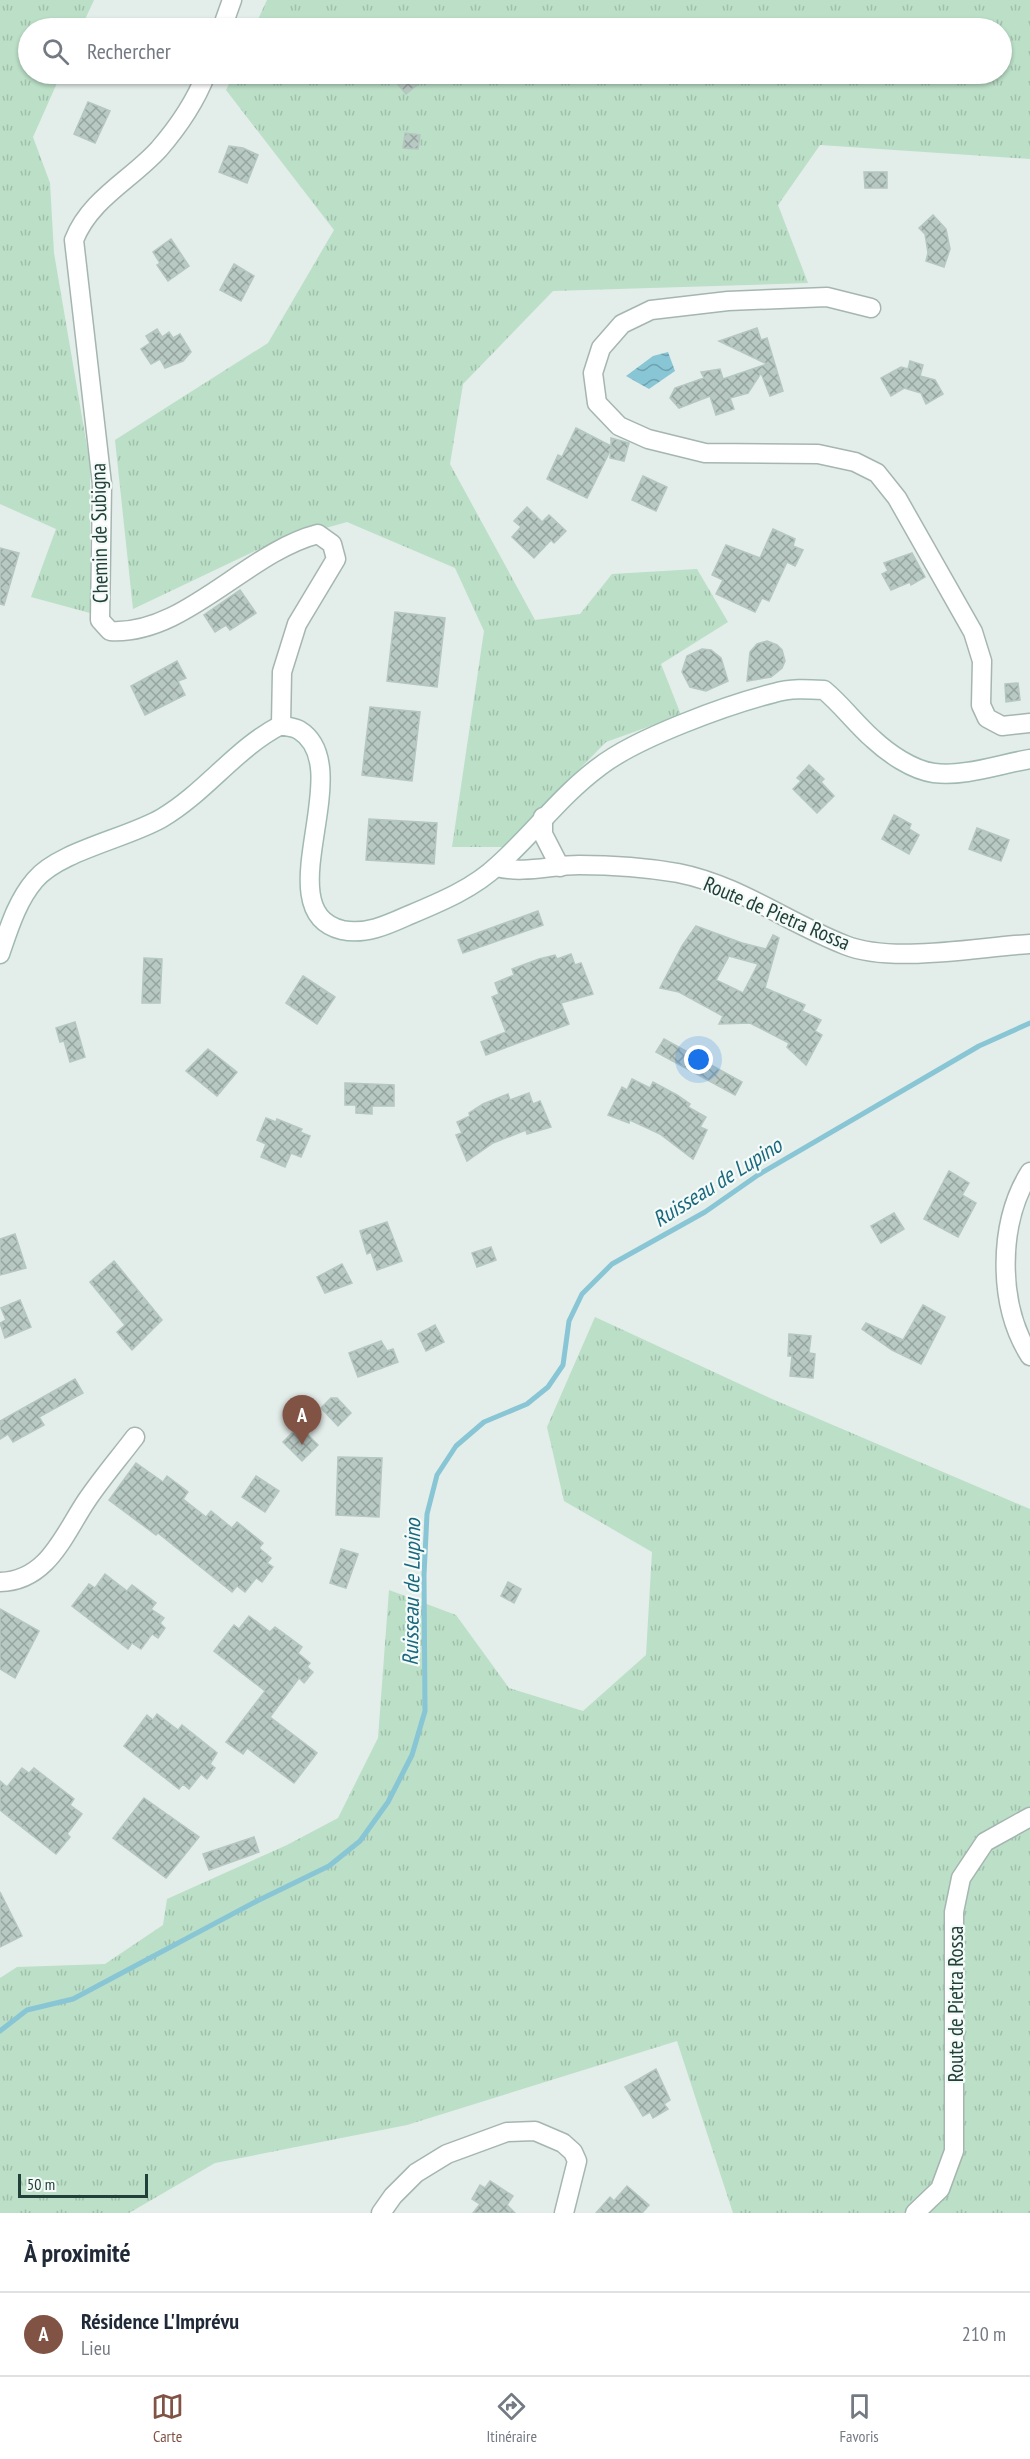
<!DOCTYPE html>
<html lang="fr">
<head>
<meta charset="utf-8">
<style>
	body { margin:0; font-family:"PT Sans Narrow",sans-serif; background:#f6f6f7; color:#1f2937 }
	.scale { position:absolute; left:18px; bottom:15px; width:130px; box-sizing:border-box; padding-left:6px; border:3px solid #214039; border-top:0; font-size:16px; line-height:21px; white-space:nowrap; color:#214039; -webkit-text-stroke:4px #f4faf7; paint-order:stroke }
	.you { position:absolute; left:699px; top:1060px; width:21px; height:21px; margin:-15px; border:4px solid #fff; border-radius:50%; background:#1a73e8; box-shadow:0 0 0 9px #1a73e833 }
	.badge { display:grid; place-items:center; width:39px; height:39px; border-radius:50%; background:#815345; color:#fff; font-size:20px; font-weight:700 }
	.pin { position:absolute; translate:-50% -50px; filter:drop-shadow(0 2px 3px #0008) }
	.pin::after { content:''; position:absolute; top:32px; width:21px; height:18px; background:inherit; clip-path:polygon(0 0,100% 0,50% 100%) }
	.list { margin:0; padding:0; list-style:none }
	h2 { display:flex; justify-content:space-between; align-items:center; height:78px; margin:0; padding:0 24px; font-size:26px }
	h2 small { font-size:20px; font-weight:400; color:#747a83 }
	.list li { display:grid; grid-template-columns:39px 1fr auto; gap:18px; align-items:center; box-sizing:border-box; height:84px; padding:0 24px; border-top:2px solid #e0e1e3 }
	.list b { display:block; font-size:22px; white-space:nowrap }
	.list p { margin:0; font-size:20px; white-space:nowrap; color:#747a83 }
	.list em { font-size:20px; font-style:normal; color:#747a83 }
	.icon { flex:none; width:33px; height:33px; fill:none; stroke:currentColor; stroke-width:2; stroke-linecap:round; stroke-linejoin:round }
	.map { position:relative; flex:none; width:1030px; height:2213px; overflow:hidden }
	.search { position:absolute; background:#fff; box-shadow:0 2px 4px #0004; left:18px; right:18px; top:18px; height:66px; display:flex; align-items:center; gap:15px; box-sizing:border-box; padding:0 21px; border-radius:33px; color:#747a83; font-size:22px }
	.sheet { height:162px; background:#fff }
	nav { display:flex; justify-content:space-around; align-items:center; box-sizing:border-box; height:84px; border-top:2px solid #e0e1e3; background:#fff; font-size:16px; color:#747a83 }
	nav a { display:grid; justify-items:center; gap:3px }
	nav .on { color:#815345 }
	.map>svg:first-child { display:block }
</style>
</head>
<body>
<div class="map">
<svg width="1030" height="2213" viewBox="0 0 1030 2213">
	<defs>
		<pattern id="grass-tufts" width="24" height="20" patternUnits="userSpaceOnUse" patternTransform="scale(1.5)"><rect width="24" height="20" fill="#bbdfc7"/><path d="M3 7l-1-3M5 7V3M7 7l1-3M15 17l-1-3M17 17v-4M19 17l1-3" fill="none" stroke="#a0c0ac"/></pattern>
		<pattern id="water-waves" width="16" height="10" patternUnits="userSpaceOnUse" patternTransform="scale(1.5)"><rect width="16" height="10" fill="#88c5d5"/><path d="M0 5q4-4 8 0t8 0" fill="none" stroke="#6fa1ae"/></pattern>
		<pattern id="building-cross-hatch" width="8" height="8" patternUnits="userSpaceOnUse" patternTransform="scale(1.5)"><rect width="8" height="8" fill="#b8c8c2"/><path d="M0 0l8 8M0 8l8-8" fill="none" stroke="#95a49f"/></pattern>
	</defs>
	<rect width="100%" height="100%" fill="#e3ede9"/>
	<g fill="url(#grass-tufts)">
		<path d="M 0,0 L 94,0 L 81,28 L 28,28 L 28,74 L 61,74 L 33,137 L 50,183 L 54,253 L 90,464 L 90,613 L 31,597 L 56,529 L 0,504 Z"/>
		<path d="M 267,0 L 1030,0 L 1030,159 L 820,145 L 778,205 L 808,283 L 553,291 L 463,384 L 450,464 L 535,620 L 580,614 L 612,574 L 697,569 L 728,622 L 661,664 L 681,715 L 606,742 L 503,847 L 452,847 L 484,631 L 455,568 L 347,522 L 272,543 L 133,609 L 115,440 L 268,343 L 334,230 L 226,90 L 234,74 L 1002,74 L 1002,28 L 254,28 Z"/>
		<path d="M 595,1317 L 772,1399 L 1030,1509 L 1030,2213 L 733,2213 L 677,2041 L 407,2125 L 215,2163 L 129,2213 L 0,2213 L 0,1978 L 17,1967 L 105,1964 L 163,1925 L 167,1899 L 287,1845 L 338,1818 L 378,1738 L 389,1590 L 456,1615 L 509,1688 L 583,1711 L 646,1655 L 652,1552 L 564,1501 L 547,1427 Z"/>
	</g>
	<path fill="url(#water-waves)" d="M 668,352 L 675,371 L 649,389 L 626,376 L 653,356 Z"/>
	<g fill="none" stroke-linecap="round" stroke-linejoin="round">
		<path stroke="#88c5d5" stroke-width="5" d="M 0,2031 L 27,2010 L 73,1999 L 257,1901 L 329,1866 L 360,1841 L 388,1802 L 412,1755 L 425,1711 L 424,1575 L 427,1514 L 437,1475 L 456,1446 L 484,1422 L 527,1404 L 548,1387 L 563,1365 L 569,1321 L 582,1294 L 612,1264 L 705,1212 L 758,1175 L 979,1046 L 1030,1023"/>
	</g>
	<g fill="url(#building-cross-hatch)" stroke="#b5c7c1" stroke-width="1.5" fill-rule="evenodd">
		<path d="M 405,74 L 415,74 L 422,81 L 406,94 L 396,82 Z"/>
		<path d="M 88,102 L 110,111 L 95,143 L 74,134 Z"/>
		<path d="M 405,133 L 420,135 L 418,149 L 403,148 Z"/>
		<path d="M 229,146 L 243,148 L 258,155 L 247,183 L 219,172 Z"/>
		<path d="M 864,172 L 887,172 L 887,188 L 865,188 Z"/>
		<path d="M 933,215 L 946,229 L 950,249 L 944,267 L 926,261 L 928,253 L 925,234 L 919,228 Z"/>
		<path d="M 171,239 L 189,266 L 168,281 L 157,265 L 160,263 L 153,252 Z"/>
		<path d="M 234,264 L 254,276 L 241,301 L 220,290 Z"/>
		<path d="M 757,328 L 761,340 L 767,338 L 783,391 L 770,396 L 761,373 L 748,393 L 730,398 L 734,409 L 716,415 L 710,396 L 679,408 L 670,398 L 675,388 L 704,378 L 701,372 L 720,369 L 723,379 L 767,364 L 719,341 Z"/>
		<path d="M 157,329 L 162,337 L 169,332 L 173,338 L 180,334 L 191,352 L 183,361 L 165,368 L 160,359 L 151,364 L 141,349 L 150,343 L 146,336 Z"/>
		<path d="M 910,361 L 923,365 L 920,376 L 935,380 L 943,394 L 926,404 L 921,393 L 904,388 L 891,396 L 881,378 L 901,367 L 908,369 Z"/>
		<path d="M 576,428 L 611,446 L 611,438 L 629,443 L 624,461 L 610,458 L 611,449 L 587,498 L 547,479 L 558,455 L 562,457 Z"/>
		<path d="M 643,476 L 667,487 L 656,511 L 632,500 Z"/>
		<path d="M 527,507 L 542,522 L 549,515 L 566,531 L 554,543 L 551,540 L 534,558 L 512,537 L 521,527 L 514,521 Z"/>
		<path d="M 773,529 L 795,539 L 793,546 L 803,550 L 795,566 L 787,562 L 769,601 L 762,598 L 755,612 L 716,594 L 723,580 L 712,575 L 726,545 L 760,558 Z"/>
		<path d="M 0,548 L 19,553 L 4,605 L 0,604 Z"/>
		<path d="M 912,553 L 925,577 L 911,585 L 910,582 L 891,590 L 882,574 L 888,571 L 884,563 Z"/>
		<path d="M 240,590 L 256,613 L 230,630 L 226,625 L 215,632 L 204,615 Z"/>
		<path d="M 395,612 L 445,618 L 437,687 L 387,681 Z"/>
		<path d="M 767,641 L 777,645 L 782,650 L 785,661 L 782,668 L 771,677 L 747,681 L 750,652 L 757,644 Z"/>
		<path d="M 702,649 L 711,650 L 721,658 L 728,681 L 706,691 L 690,687 L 682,672 L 687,656 Z"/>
		<path d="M 177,661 L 186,678 L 178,681 L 185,695 L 145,715 L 131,686 Z"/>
		<path d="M 1018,683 L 1020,700 L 1006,702 L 1005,684 Z"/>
		<path d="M 370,707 L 420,712 L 412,781 L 362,775 Z"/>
		<path d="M 809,765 L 824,779 L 821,782 L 834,796 L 817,813 L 793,789 L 801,781 L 797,778 Z"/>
		<path d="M 894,815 L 911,824 L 909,829 L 919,835 L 909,854 L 882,839 Z"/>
		<path d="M 369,819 L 437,823 L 434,864 L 366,860 Z"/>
		<path d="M 977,828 L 1009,840 L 1001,861 L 969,849 Z"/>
		<path d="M 538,911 L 543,925 L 463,953 L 458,940 Z"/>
		<path d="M 696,926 L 742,943 L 766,949 L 773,935 L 779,938 L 765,988 L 805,1005 L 802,1011 L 821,1020 L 815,1031 L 822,1035 L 806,1065 L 787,1047 L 789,1043 L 750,1023 L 719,1024 L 723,1016 L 679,992 L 660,988 L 682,946 ZM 729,956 L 758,964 L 743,993 L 716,980 Z"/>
		<path d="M 571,954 L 575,965 L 581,963 L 593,994 L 561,1003 L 569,1024 L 486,1055 L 481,1042 L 506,1032 L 492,997 L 499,994 L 495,983 L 514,975 L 512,969 L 539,959 L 555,955 L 557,959 Z"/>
		<path d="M 144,958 L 162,959 L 160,1003 L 142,1003 Z"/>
		<path d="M 303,976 L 335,997 L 317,1024 L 286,1003 Z"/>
		<path d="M 75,1022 L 85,1057 L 70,1062 L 64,1041 L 60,1042 L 56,1028 Z"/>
		<path d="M 664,1039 L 742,1082 L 735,1095 L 656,1052 Z"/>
		<path d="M 208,1049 L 237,1072 L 217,1096 L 186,1071 Z"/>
		<path d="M 632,1079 L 650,1088 L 653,1082 L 677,1095 L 690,1104 L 688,1107 L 706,1117 L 700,1127 L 707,1130 L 693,1159 L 660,1134 L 630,1120 L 629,1123 L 608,1115 L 622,1087 L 627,1090 Z"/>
		<path d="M 345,1083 L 394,1085 L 394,1106 L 372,1106 L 372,1114 L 356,1113 L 356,1105 L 345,1105 Z"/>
		<path d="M 529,1093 L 533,1104 L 540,1101 L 551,1127 L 527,1134 L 526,1130 L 493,1143 L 467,1161 L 456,1135 L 462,1133 L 457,1122 L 470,1116 L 469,1113 L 483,1104 L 508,1094 L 510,1100 Z"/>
		<path d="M 266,1118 L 276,1122 L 277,1119 L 302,1129 L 300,1132 L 310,1136 L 301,1157 L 291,1153 L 285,1167 L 261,1157 L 266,1144 L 257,1140 Z"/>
		<path d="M 949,1171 L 969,1183 L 962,1195 L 976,1203 L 958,1237 L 924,1219 Z"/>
		<path d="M 894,1213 L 904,1229 L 881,1243 L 871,1226 Z"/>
		<path d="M 387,1222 L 402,1261 L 377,1270 L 371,1252 L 367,1254 L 360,1231 Z"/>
		<path d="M 15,1234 L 26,1268 L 0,1275 L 0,1239 Z"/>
		<path d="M 491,1247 L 496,1260 L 477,1267 L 472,1253 Z"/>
		<path d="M 114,1261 L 162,1320 L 132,1350 L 117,1332 L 125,1325 L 90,1282 Z"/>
		<path d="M 342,1264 L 352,1283 L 325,1293 L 317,1277 Z"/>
		<path d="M 20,1300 L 31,1327 L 5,1338 L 0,1323 L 6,1320 L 1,1308 Z"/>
		<path d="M 923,1305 L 945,1317 L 921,1364 L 892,1350 L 862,1329 L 866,1323 L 903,1340 Z"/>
		<path d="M 435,1325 L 444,1342 L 426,1351 L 418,1334 Z"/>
		<path d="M 789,1334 L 811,1336 L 809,1353 L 815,1354 L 813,1378 L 790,1376 L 792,1356 L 788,1356 Z"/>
		<path d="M 381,1341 L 387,1351 L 393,1349 L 398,1362 L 358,1377 L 349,1353 Z"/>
		<path d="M 75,1379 L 83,1393 L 39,1417 L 44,1425 L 13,1442 L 8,1434 L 0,1439 L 0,1421 Z"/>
		<path d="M 331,1398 L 337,1398 L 351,1413 L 338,1426 L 321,1408 Z"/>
		<path d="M 299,1426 L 318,1445 L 302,1461 L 283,1442 Z"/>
		<path d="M 338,1457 L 382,1458 L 379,1517 L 336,1515 Z"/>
		<path d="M 136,1463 L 163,1482 L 167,1476 L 188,1492 L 183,1499 L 206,1517 L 211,1511 L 232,1528 L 237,1522 L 263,1543 L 259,1548 L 271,1558 L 267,1563 L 273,1567 L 262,1582 L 256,1578 L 245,1592 L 237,1586 L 232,1592 L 158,1533 L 156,1535 L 109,1500 Z"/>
		<path d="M 256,1476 L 279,1491 L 265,1512 L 242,1497 Z"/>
		<path d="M 341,1549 L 358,1554 L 346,1588 L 330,1583 Z"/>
		<path d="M 105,1574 L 127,1591 L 132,1585 L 156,1603 L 151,1609 L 164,1618 L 160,1623 L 165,1628 L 158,1638 L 152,1634 L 141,1649 L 132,1643 L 128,1649 L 72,1606 L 89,1584 L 95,1588 Z"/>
		<path d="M 508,1582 L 521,1589 L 514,1603 L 501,1596 Z"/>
		<path d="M 0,1609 L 39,1631 L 15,1678 L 0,1669 Z"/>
		<path d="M 249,1616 L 270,1632 L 275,1627 L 302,1647 L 298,1653 L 310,1663 L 307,1667 L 313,1672 L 304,1683 L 299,1678 L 270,1717 L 317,1753 L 294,1783 L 247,1748 L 243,1754 L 226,1742 L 265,1691 L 214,1651 L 234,1625 L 239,1629 Z"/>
		<path d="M 157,1714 L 178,1730 L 182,1725 L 217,1753 L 210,1764 L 215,1768 L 207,1779 L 201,1774 L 189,1789 L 183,1784 L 179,1789 L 124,1746 L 147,1715 L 153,1720 Z"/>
		<path d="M 22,1768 L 29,1773 L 34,1768 L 74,1799 L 70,1805 L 82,1814 L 67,1834 L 70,1837 L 56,1854 L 0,1810 L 0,1781 L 7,1787 Z"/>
		<path d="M 144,1798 L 199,1837 L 166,1878 L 113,1838 Z"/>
		<path d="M 254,1837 L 259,1852 L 209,1870 L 203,1854 Z"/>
		<path d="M 0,1892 L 22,1936 L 0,1947 Z"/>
		<path d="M 656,2069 L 670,2100 L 664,2104 L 668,2109 L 653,2118 L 650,2112 L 643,2116 L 625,2087 Z"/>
		<path d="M 490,2181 L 513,2196 L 507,2205 L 515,2213 L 473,2213 L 480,2204 L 472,2199 L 480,2185 L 485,2188 Z"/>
		<path d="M 627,2186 L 649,2205 L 642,2213 L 596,2213 L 610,2197 L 614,2201 Z"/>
	</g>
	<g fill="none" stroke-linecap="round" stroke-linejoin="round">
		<defs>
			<g id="minor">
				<path d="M 222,28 L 232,0"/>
				<path d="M 206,74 C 196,100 178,127 159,149 C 131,180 90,199 74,240 L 102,484 L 100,620 L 110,631 C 184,636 247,552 318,534 L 332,544 L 336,559 L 297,624 L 282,672 L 281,725"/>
				<path d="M 871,308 L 827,297 L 728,301 L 651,310 L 622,324 L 601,348 L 593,373 L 597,403 L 619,426 L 648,439 L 705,453 L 818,454 L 855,462 L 877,473 L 897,498 L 973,632 L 982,661 L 981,705 L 987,718 L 1002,726 L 1030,723"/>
				<path d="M 0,1582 C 48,1581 64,1534 87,1500 C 102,1478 119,1458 135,1437"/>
				<path d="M 381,2213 L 393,2196 L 416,2173 L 447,2154 L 507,2132 L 535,2131 L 563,2143 L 573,2152 L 577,2161 L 564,2213"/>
			</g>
			<g id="tertiary">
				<path d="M 543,817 L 543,834 L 560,867"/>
				<path d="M 497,867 C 523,874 552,865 579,865 C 609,865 649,868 678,873 C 739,885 788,923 845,945 C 892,964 978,947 1030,944"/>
				<path d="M 1030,1172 C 998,1223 997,1304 1030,1356"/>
				<path d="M 915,2213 L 940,2189 L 954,2151 L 954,1912 L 961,1878 L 985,1842 L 1030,1817"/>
			</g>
			<path id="secondary" d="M 0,954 C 9,928 17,901 35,880 C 59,851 128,838 162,818 C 206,792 236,748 281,725 C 287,727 294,727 299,730 C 360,767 264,911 342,930 C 365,935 387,925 407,916 C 438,903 473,889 498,865 C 533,834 561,795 599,767 C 636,738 727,705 774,693 C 790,688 807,689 824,690 C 842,705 856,724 873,739 C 888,753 912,770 934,773 C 964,777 1000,764 1030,759"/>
		</defs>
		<use href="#minor" stroke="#a5b6b1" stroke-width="21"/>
		<use href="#tertiary" stroke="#a5b6b1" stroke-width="21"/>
		<use href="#secondary" stroke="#a0bab2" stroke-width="21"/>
		<use href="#minor" stroke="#fff" stroke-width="18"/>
		<use href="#tertiary" stroke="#fff" stroke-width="18"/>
		<use href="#secondary" stroke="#fff" stroke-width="18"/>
	</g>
	<g text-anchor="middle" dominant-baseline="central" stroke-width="4.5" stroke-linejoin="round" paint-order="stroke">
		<g font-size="21" fill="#214039" stroke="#f4faf7">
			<text transform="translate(99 533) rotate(-91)">Chemin de Subigna</text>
			<text transform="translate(777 913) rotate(23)">Route de Pietra Rossa</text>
			<text transform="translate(955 2004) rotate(-90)">Route de Pietra Rossa</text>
		</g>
		<g font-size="22" font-style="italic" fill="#18687f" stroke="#f4faf7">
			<text transform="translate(717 1182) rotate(-32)">Ruisseau de Lupino</text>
			<text transform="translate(411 1592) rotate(-89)">Ruisseau de Lupino</text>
		</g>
	</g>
</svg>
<div class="scale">50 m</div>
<div class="you"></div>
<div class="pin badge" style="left:302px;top:1445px">A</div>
<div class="search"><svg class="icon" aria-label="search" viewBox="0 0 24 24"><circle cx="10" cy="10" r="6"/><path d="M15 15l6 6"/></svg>Rechercher</div>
</div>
<section class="sheet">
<h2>À proximité<small></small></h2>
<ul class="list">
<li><span class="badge">A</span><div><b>Résidence L'Imprévu</b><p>Lieu</p></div><em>210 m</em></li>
</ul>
</section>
<nav>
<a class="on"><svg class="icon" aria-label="map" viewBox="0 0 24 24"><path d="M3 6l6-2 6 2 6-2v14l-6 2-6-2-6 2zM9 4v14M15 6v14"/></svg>Carte</a>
<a><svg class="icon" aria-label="directions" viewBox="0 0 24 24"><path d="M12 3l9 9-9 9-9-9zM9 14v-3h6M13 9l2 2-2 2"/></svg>Itinéraire</a>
<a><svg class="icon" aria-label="saved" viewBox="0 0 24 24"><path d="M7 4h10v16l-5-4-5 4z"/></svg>Favoris</a>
</nav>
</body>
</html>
